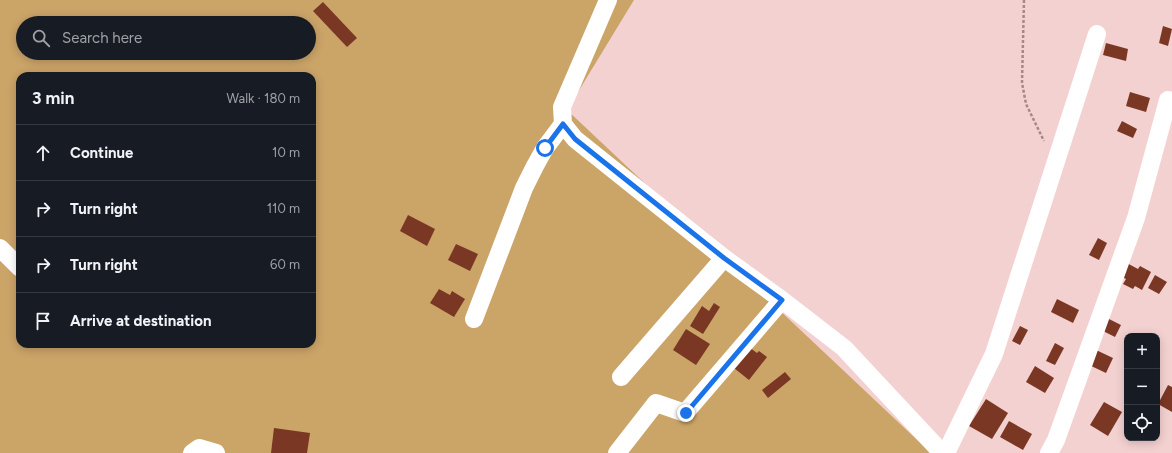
<!DOCTYPE html>
<html lang="en">
<head>
<meta charset="utf-8">
<style>
	body { margin:0; font-family:Figtree,sans-serif; background:#20242c; color:#f1f3f6 }
	.controls { position:absolute; right:12px; bottom:12px; display:grid; overflow:hidden; border-radius:8px; box-shadow:0 2px 10px #0003 }
	.controls button { width:36px; height:36px; display:grid; place-items:center; padding:0; border:0; border-bottom:1px solid #363941; background:#171b24; color:#f1f3f6; font:20px sans-serif }
	.stop { position:absolute; width:12px; height:12px; margin:-9px; border:3px solid #1a73e8; border-radius:50%; background:#fff }
	.stop.end { background:#1a73e8; border-color:#fff; box-shadow:0 1px 4px #0008 }
	.list { margin:0; padding:0; list-style:none }
	h2 { display:flex; justify-content:space-between; align-items:center; height:52px; margin:0; padding:0 16px; font-size:17px }
	h2 small { font-size:13px; font-weight:400; color:#9ea1a6 }
	.list li { display:grid; grid-template-columns:26px 1fr auto; gap:12px; align-items:center; box-sizing:border-box; height:56px; padding:0 16px; border-top:1px solid #363941 }
	.list b { display:block; font-size:15px; white-space:nowrap }
	.list em { font-size:13px; font-style:normal; color:#9ea1a6 }
	.icon { flex:none; width:22px; height:22px; fill:none; stroke:currentColor; stroke-width:2; stroke-linecap:round; stroke-linejoin:round }
	.map { position:relative; flex:none; width:1172px; height:453px; overflow:hidden }
	.search { position:absolute; background:#171b24; box-shadow:0 2px 10px #0003; left:16px; top:16px; width:300px; height:44px; display:flex; align-items:center; gap:10px; box-sizing:border-box; padding:0 14px; border-radius:22px; color:#9ea1a6; font-size:15px }
	.panel { position:absolute; background:#171b24; box-shadow:0 2px 10px #0003; left:16px; top:72px; width:300px; height:276px; border-radius:12px }
	.map>svg:first-child { display:block }
</style>
</head>
<body>
<div class="map">
<svg width="1172" height="453" viewBox="0 0 1172 453">
	<rect width="100%" height="100%" fill="#f4d1d1"/>
	<path fill="#cba468" fill-rule="evenodd" d="M 0,0 L 634,0 L 567,110 L 931,453 L 0,453 ZM 23,23 L 309,23 L 309,53 L 23,53 ZM 20,76 L 312,76 L 312,344 L 20,344 Z"/>
	<g fill="#7a3724">
		<path d="M 323,2 L 357,38 L 347,47 L 313,11 Z"/>
		<path d="M 1163,26 L 1172,29 L 1168,46 L 1159,43 Z"/>
		<path d="M 1106,43 L 1128,49 L 1126,61 L 1103,55 Z"/>
		<path d="M 1130,92 L 1150,98 L 1146,112 L 1126,106 Z"/>
		<path d="M 1122,121 L 1137,129 L 1133,138 L 1117,131 Z"/>
		<path d="M 408,215 L 435,229 L 427,246 L 400,231 Z"/>
		<path d="M 1098,238 L 1107,243 L 1099,260 L 1089,255 Z"/>
		<path d="M 456,244 L 478,254 L 470,271 L 448,260 Z"/>
		<path d="M 1125,262 L 1138,269 L 1140,266 L 1151,272 L 1142,290 L 1135,286 L 1133,289 L 1123,284 L 1126,279 L 1118,275 Z"/>
		<path d="M 1155,275 L 1167,282 L 1159,294 L 1148,288 Z"/>
		<path d="M 439,289 L 450,295 L 452,291 L 465,299 L 454,317 L 430,303 Z"/>
		<path d="M 1057,299 L 1079,310 L 1073,323 L 1051,312 Z"/>
		<path d="M 714,303 L 720,307 L 703,334 L 690,326 L 702,306 L 709,311 Z"/>
		<path d="M 1105,317 L 1121,325 L 1115,337 L 1099,329 Z"/>
		<path d="M 1020,326 L 1028,330 L 1020,345 L 1012,341 Z"/>
		<path d="M 686,329 L 710,344 L 696,365 L 673,350 Z"/>
		<path d="M 1055,343 L 1064,348 L 1055,365 L 1046,361 Z"/>
		<path d="M 749,347 L 757,353 L 759,351 L 767,357 L 749,380 L 734,368 Z"/>
		<path d="M 1094,349 L 1113,358 L 1106,373 L 1087,364 Z"/>
		<path d="M 1035,366 L 1054,378 L 1045,393 L 1026,382 Z"/>
		<path d="M 785,372 L 791,379 L 768,398 L 762,390 Z"/>
		<path d="M 1168,385 L 1172,387 L 1172,412 L 1158,404 Z"/>
		<path d="M 986,399 L 1008,413 L 992,439 L 969,426 Z"/>
		<path d="M 1104,402 L 1122,412 L 1108,436 L 1090,425 Z"/>
		<path d="M 1009,421 L 1032,434 L 1023,450 L 1000,437 Z"/>
		<path d="M 274,428 L 310,433 L 307,453 L 271,453 Z"/>
	</g>
	<g fill="none" stroke-linecap="round" stroke-linejoin="round">
		<path stroke="#a98787" stroke-width="2.5" stroke-dasharray="3 2" stroke-linecap="butt" d="M 1024,0 L 1022,83 L 1026,104 L 1044,141"/>
		<g stroke="#fff" stroke-width="18">
			<path d="M 608,0 L 562,107 L 563,124 L 575,139 L 724,258 L 782,300 L 844,348 L 942,453"/>
			<path d="M 0,248 L 20,268"/>
			<path d="M 474,319 L 524,188 L 535,166 L 545,148 L 563,124"/>
			<path d="M 621,377 L 724,258"/>
			<path d="M 192,453 L 199,448 L 216,453"/>
			<path d="M 617,453 L 656,403 L 685,413 L 782,300"/>
			<path d="M 946,453 L 994,354 L 1097,34"/>
			<path d="M 1049,453 L 1056,440 L 1136,218 L 1168,100"/>
		</g>
	</g>
	<g fill="none" stroke-linecap="round" stroke-linejoin="round">
		<path stroke="#1a73e8" stroke-width="5" d="M 545,148 L 563,124 L 575,139 L 724,258 L 782,300 L 686,413"/>
	</g>
</svg>
<div class="controls">
<button>+</button>
<button>−</button>
<button><svg class="icon" aria-label="locate" viewBox="0 0 24 24"><circle cx="12" cy="12" r="6"/><path d="M12 2v4M12 18v4M2 12h4M18 12h4"/></svg></button>
</div>
<div class="stop" style="left:545px;top:148px"></div>
<div class="stop end" style="left:686px;top:413px"></div>
<div class="search"><svg class="icon" aria-label="search" viewBox="0 0 24 24"><circle cx="10" cy="10" r="6"/><path d="M15 15l6 6"/></svg>Search here</div>
<section class="panel">
<h2>3 min<small>Walk · 180 m</small></h2>
<ul class="list">
<li><svg class="icon" aria-label="ahead" viewBox="0 0 24 24"><path d="M12 20V5M6 11l6-6 6 6"/></svg><div><b>Continue</b></div><em>10 m</em></li>
<li><svg class="icon" aria-label="right" viewBox="0 0 24 24"><path d="M7 20v-9h11M14 6l5 5-5 5"/></svg><div><b>Turn right</b></div><em>110 m</em></li>
<li><svg class="icon" aria-label="right" viewBox="0 0 24 24"><path d="M7 20v-9h11M14 6l5 5-5 5"/></svg><div><b>Turn right</b></div><em>60 m</em></li>
<li><svg class="icon" aria-label="arrive" viewBox="0 0 24 24"><path d="M6 21V4h12l-3 4 3 4H6"/></svg><div><b>Arrive at destination</b></div></li>
</ul>
</section>
</div>
</body>
</html>
